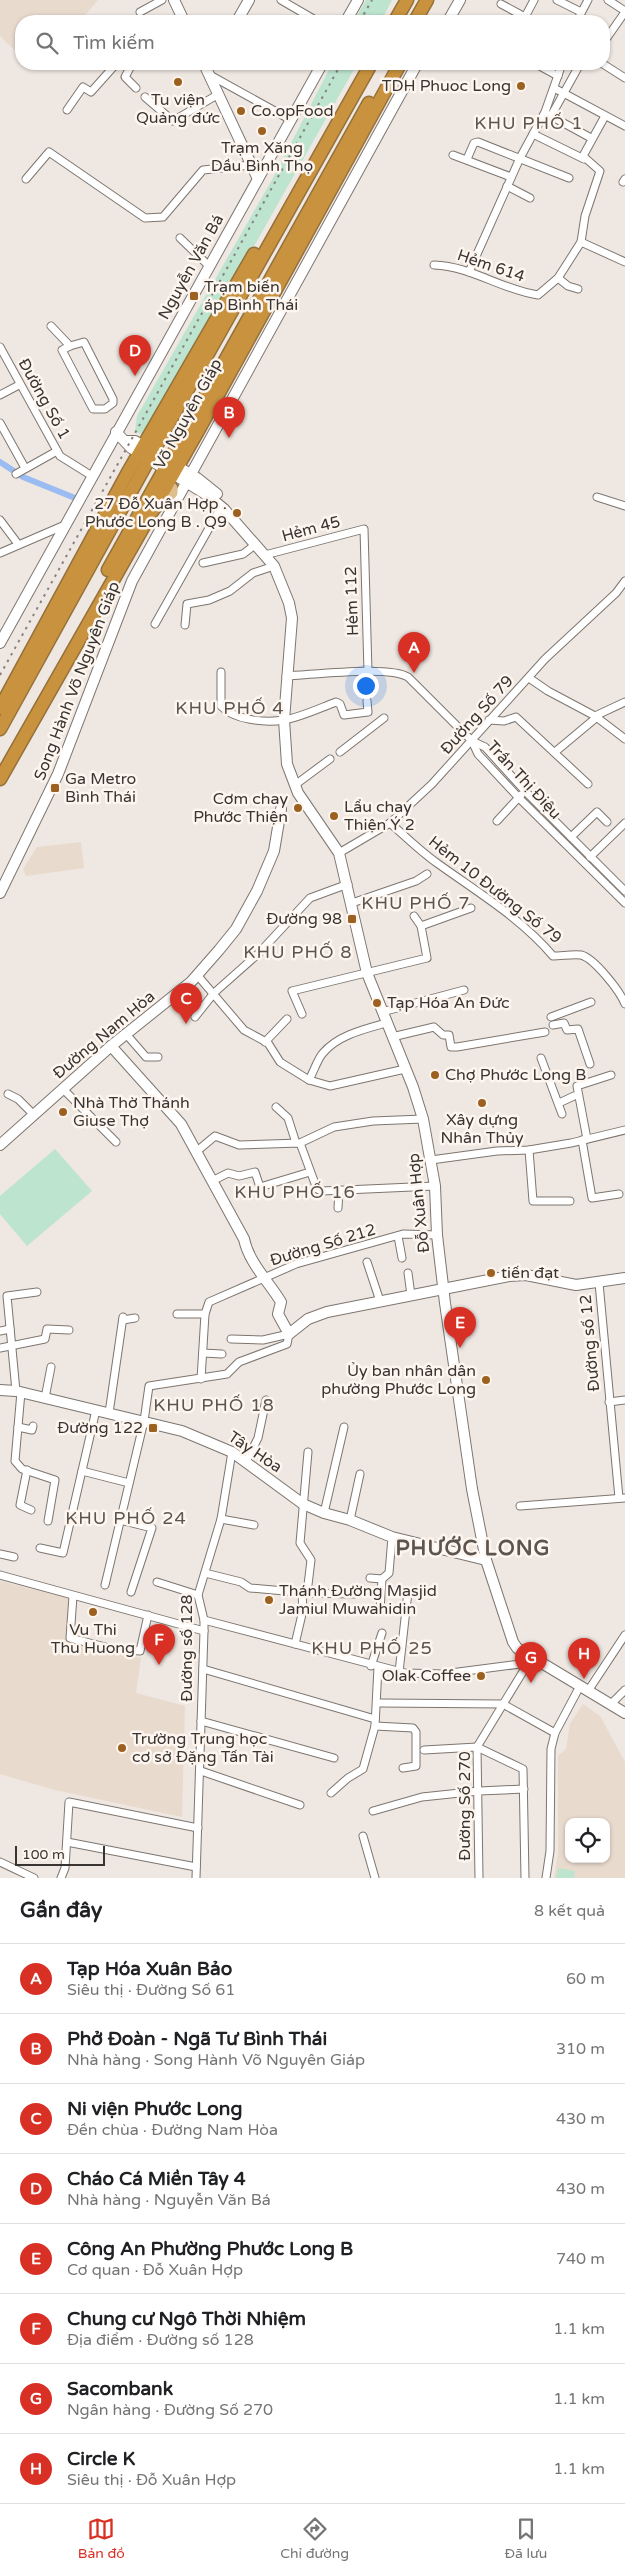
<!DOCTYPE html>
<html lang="vi">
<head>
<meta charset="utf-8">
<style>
	body { margin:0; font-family:"Varela Round",sans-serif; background:#f2f2f2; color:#202124 }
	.controls { position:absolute; right:15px; bottom:15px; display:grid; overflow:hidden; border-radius:10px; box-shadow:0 1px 4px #0004 }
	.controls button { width:45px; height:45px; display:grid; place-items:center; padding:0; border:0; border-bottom:1px solid #e0e0e0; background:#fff; color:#202124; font:25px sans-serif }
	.scale { position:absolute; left:15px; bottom:12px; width:90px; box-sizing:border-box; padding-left:5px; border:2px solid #373432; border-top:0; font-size:14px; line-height:18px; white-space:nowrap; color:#373432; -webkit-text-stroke:4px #fdf5ee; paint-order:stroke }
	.you { position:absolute; left:365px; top:685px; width:18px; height:18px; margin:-12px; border:4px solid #fff; border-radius:50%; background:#1a73e8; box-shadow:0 0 0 8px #1a73e833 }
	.badge { display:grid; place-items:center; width:32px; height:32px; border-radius:50%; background:#d93025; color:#fff; font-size:16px; font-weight:700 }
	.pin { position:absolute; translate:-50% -41px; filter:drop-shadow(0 1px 2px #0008) }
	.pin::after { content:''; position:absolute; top:26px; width:18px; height:15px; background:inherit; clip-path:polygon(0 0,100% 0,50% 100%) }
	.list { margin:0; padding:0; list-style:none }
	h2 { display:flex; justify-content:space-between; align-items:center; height:65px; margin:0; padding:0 20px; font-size:21px }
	h2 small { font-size:16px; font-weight:400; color:#757577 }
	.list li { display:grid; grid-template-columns:32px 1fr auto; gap:15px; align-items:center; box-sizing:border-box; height:70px; padding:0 20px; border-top:1px solid #e0e0e0 }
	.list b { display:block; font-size:19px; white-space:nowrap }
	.list p { margin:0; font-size:16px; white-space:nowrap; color:#757577 }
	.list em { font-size:16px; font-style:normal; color:#757577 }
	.icon { flex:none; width:28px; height:28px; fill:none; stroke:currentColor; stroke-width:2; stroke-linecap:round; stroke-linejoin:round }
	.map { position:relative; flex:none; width:625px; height:1878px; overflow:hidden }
	.search { position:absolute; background:#fff; box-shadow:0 1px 4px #0004; left:15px; right:15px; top:15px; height:55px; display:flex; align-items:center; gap:12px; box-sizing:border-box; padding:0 18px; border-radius:20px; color:#757577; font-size:19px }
	.sheet { height:625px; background:#fff }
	nav { display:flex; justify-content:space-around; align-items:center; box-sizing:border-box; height:70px; border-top:1px solid #e0e0e0; background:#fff; font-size:14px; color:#757577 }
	nav a { display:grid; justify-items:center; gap:2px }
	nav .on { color:#d93025 }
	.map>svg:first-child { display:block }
</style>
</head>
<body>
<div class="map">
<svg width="625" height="1878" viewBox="0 0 625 1878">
	<rect width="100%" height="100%" fill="#efe7e1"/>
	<g fill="#e9dace" fill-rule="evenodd">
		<path d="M 0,0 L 98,0 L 80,21 L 21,21 L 21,56 L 0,36 Z"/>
		<path d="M 81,842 L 84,868 L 26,876 L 23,869 L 37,847 Z"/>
		<path d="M 0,1581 L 69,1598 L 67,1641 L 141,1658 L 136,1693 L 185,1706 L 182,1817 L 55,1790 L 0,1774 Z"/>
		<path d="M 583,1704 L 600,1716 L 625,1762 L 625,1878 L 554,1878 L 558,1854 L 558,1756 L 566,1749 L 570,1724 ZM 569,1822 L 606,1822 L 606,1859 L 569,1859 Z"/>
	</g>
	<g fill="#bce4ce">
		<path d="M 366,0 L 392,0 L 381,21 L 354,21 Z"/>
		<path d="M 332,64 L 357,64 L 146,437 L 135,431 L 137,416 L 273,178 Z"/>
		<path d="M 55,1149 L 92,1191 L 27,1246 L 0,1214 L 0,1196 Z"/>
		<path d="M 558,1868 L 575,1871 L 574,1878 L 556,1878 Z"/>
	</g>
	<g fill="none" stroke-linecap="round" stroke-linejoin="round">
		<path stroke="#9bbcf2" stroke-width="6" d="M 0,462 L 23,477 L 75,498"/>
		<defs>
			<g id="street">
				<path d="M 281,0 L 317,21"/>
				<path d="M 557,0 L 581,12"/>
				<path d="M 608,0 L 625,11"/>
				<path d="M 501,4 L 525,17"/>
				<path d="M 140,12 L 162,0"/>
				<path d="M 532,21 L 525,17 L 534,0"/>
				<path d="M 577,21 L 588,0"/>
				<path d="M 604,42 L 625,12"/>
				<path d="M 132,64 L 125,77 L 136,88"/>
				<path d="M 148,64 L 150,64"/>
				<path d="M 536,64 L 558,76"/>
				<path d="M 603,64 L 625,78"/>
				<path d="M 208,74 L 291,120"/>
				<path d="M 554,88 L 625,126"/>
				<path d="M 145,97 L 173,121 L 217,95"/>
				<path d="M 67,110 L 83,87 L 91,92 L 116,64"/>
				<path d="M 549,115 L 591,138"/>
				<path d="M 551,116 L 580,64"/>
				<path d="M 533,134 L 584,159"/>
				<path d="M 453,155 L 511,177"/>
				<path d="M 467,159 L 474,143 L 478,142 L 569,178"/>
				<path d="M 26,179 L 49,152 L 145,218 L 163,217 L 203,170 L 251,165"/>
				<path d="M 623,182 L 625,179"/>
				<path d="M 507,186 L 530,198"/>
				<path d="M 180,238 L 209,266"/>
				<path d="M 581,242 L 625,262"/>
				<path d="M 434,265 C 471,266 502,290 538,295 L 558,278 L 581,242 L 585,216 L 600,171 L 583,156 L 605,116"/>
				<path d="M 469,272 L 520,158 L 545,112 L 562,64"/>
				<path d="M 558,278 L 568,286 L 578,289"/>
				<path d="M 51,326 L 70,346"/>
				<path d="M 84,342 L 113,399 L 113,403 L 105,409 L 93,409 L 62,350 L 70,346 Z"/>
				<path d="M 0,347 L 60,456 L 92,476"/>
				<path d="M 0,395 L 19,385"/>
				<path d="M 0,423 L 25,468"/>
				<path d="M 16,474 L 57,451"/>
				<path d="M 597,497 L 625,506"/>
				<path d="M 0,520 L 18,544"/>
				<path d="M 0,553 L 65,525"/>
				<path d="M 265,555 L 364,529 L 368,672"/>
				<path d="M 203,563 L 243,554 L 256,544"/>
				<path d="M 155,624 L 221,507"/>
				<path d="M 185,625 L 187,604 L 209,600 L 230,591 L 253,573 L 274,566"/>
				<path d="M 221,672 L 221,706 C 234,720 265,723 284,720 C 301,717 320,708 336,702 L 340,704 L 344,715 L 368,712 L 367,701"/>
				<path d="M 286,676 C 312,675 389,665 408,677 L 472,741 L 478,754 L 519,798 L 625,903"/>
				<path d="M 529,678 L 548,691 L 595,716 L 625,739"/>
				<path d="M 595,716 L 625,702"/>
				<path d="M 489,720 L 504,721 L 516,717 L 588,784"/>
				<path d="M 472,741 L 485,747 L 525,791 L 625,891"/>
				<path d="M 340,752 L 384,718"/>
				<path d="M 555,752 L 597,717"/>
				<path d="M 295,785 L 330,759"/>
				<path d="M 497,821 L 521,795"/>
				<path d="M 390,823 C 405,836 420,851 437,863 C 477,892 521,918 553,956 C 562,956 572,954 581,955 C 594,958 620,991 625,1004"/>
				<path d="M 571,837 L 597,812 L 607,822"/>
				<path d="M 339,853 L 390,823 L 432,784 L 545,659 L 616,593 L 625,581"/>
				<path d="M 590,857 L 625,823"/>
				<path d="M 352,903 L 416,881 L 427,874"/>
				<path d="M 421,926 L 471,908"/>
				<path d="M 198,976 L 244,1030 L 268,1043 L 280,1062 L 309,1080 L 330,1086 L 405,1069"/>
				<path d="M 382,1012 L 464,990"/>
				<path d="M 302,1014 L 292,991 L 427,958 L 421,926 L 414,916"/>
				<path d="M 195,1017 L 214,993 L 259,953 L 310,898 L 348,884"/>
				<path d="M 551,1017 L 591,1002"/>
				<path d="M 553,1025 L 564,1023 L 567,1030 L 578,1029 L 590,1064"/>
				<path d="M 126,1034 L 146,1057 L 158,1057"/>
				<path d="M 392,1037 L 434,1027 L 443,1035 L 449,1035 L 451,1047 L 457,1047 L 545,1032"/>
				<path d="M 265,1042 L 287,1019"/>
				<path d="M 541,1058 L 562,1114"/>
				<path d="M 309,1080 C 313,1073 318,1058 323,1053 C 338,1035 365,1029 386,1023"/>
				<path d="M 63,1089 L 116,1142"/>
				<path d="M 8,1094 L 18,1099 L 34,1115"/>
				<path d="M 559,1103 L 574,1096"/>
				<path d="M 276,1107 L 288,1118 L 296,1143"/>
				<path d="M 587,1139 L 577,1086 L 611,1075"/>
				<path d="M 582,1140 L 592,1198 L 619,1194"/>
				<path d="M 300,1143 L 317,1189 L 322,1191 L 435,1186"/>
				<path d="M 529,1150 L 533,1201 L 570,1201"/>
				<path d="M 196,1152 L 215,1136 L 239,1145 L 300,1143 L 334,1127 L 373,1121 L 423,1119"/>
				<path d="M 431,1160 L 497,1151 L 529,1150 L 571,1143 L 625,1130"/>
				<path d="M 212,1181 L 228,1173 L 239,1176 L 255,1172 L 260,1187 L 310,1172"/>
				<path d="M 338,1208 L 339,1190"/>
				<path d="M 398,1236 L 402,1258"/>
				<path d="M 367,1262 L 380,1301"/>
				<path d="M 408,1273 L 411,1295"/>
				<path d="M 599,1283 L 619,1498"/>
				<path d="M 177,1314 L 205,1314"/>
				<path d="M 123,1320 L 135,1318"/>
				<path d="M 0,1331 L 10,1329"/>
				<path d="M 0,1348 L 45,1339 L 47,1329 L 69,1330"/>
				<path d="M 203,1353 L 222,1354"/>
				<path d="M 201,1379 L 205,1314 L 209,1302 L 296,1264 L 403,1234 L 437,1235"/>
				<path d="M 16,1391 L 7,1296 L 37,1292"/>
				<path d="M 21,1392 L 15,1461 L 22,1469 L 55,1480 L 48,1521"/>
				<path d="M 45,1398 L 51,1367"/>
				<path d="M 609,1402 L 625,1400"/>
				<path d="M 109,1413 L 123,1317"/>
				<path d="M 18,1427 L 32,1430 L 33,1426"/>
				<path d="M 246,1462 L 258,1438 L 266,1400"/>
				<path d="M 27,1470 L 20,1505 L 31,1510"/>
				<path d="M 82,1471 L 129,1483"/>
				<path d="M 520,1506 L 625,1498"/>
				<path d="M 324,1513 L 344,1427"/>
				<path d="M 221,1519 L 254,1525"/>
				<path d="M 120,1520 L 152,1528 L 131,1592"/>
				<path d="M 350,1520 L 360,1474"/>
				<path d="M 40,1548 L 63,1553 L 96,1410"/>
				<path d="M 0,1554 L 14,1557"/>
				<path d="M 205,1573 L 241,1582 L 250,1588 L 307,1593 L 354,1594"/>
				<path d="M 0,1575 L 204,1631"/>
				<path d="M 370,1578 L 382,1579"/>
				<path d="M 157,1582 L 198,1595"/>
				<path d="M 105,1585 L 144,1421 L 149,1386 L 227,1374 L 239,1362 L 287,1344 L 289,1334 L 263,1340 L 231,1339"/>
				<path d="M 307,1593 L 311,1560 L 300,1543 L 308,1452"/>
				<path d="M 73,1596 L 70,1638 L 113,1649 L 140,1651 L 148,1615"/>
				<path d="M 380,1610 L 382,1579 L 389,1573 L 392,1537"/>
				<path d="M 204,1620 L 405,1673 L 443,1674 L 528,1663"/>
				<path d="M 295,1644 L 303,1610 L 302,1593"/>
				<path d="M 371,1666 L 382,1633"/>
				<path d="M 203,1669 L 375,1719"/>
				<path d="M 399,1672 L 408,1592"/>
				<path d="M 588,1691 L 625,1635"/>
				<path d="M 380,1703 L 503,1704 L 555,1733"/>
				<path d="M 612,1703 L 625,1690"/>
				<path d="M 201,1721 L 334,1758"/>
				<path d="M 375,1726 L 413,1728 L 416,1732 L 416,1766 L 403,1768"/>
				<path d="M 424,1750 L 477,1747 L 523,1769 L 525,1878"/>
				<path d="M 201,1771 L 300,1805"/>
				<path d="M 331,1793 L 348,1778 L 363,1769 L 375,1726 L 378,1667"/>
				<path d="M 373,1811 L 422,1797 L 479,1791 L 524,1789"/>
				<path d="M 363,1836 L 375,1878"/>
				<path d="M 67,1842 L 196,1867"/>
				<path d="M 0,1862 L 34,1878"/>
				<path d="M 61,1878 L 65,1868 L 69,1802 L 198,1828"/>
				<path d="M 196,1878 L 204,1631 L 204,1620 L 198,1595 L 221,1519 L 232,1452"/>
				<path d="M 479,1878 L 477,1747 L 530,1660"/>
				<path d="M 546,1878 L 550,1851 L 551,1749 L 555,1733 L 580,1686"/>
			</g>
			<g id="secondary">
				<path d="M 174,0 L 184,21"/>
				<path d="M 237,21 L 249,0"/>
				<path d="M 346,21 L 358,0"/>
				<path d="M 448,21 L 460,0"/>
				<path d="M 204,64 L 258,179"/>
				<path d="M 116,432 L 131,448 L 207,495 L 224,509 L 274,566 L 289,603 L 292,618 L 284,720 L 287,764 L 298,793 L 339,853 L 367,973 L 413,1087 L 423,1119 L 435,1186 L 437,1235 L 445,1303 L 472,1489 L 486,1560 L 513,1642 L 517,1648 L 625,1713"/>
				<path d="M 127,441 L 135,441 L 197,478 L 217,494"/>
				<path d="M 0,643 L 322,64"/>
				<path d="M 0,893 L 58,774 L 132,581 L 417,64"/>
				<path d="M 111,1046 L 181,1124 L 244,1239 C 249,1263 269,1282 281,1302 L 278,1314 L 289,1334 L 308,1319 L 327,1312 L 509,1276 L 526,1275 L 576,1285 L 625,1278"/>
				<path d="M 0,1145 L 111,1046 L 191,982 L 219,950 L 236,929 L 257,891 L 274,851 L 281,809"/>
				<path d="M 0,1390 L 16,1391 L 182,1431 L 232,1452 L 303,1504 L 324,1513 L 350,1520 L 392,1537 L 486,1560"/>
			</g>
			<path id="primary" d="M 154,509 L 172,493 L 172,488 L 167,484"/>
			<g id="highway">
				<path d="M 395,21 L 407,0"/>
				<path d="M 415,21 L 427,0"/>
				<path d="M 108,570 L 369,103"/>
				<path d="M 0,708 L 127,474 L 254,254"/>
				<path d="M 0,729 L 175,412 L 371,64"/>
				<path d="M 0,779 L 199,429 L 400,64"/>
			</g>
		</defs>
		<use href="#street" stroke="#7d7670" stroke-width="9"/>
		<use href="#secondary" stroke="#7d7670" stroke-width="12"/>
		<use href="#primary" stroke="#95713a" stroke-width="14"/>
		<use href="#highway" stroke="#95713a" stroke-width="15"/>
		<use href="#street" stroke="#fff" stroke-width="7"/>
		<use href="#secondary" stroke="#fff" stroke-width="10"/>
		<use href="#primary" stroke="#debe8c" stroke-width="11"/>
		<use href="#highway" stroke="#c8923f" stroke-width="12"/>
		<g stroke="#87827e" stroke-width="2" stroke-dasharray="2.5 5" stroke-linecap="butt">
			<path d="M 360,21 L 372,0"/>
			<path d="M 0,675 L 341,64"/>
		</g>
	</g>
	<g fill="#9c6121" stroke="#fdf5ee" stroke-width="2">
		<circle cx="178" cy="82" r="5"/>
		<circle cx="521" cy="86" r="5"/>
		<circle cx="241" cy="111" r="5"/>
		<circle cx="262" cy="131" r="5"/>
		<rect x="189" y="291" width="10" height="10" rx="2.5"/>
		<circle cx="237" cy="513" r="5"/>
		<rect x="50" y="783" width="10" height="10" rx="2.5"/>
		<circle cx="298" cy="808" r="5"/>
		<circle cx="334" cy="816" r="5"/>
		<rect x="347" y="914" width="10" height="10" rx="2.5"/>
		<circle cx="377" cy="1003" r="5"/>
		<circle cx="435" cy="1075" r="5"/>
		<circle cx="482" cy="1103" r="5"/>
		<circle cx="63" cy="1112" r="5"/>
		<circle cx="491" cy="1273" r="5"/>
		<circle cx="486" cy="1380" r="5"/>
		<rect x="148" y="1423" width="10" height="10" rx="2.5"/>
		<circle cx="269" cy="1600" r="5"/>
		<circle cx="93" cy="1612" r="5"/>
		<circle cx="481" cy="1676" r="5"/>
		<circle cx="122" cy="1748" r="5"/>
	</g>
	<g text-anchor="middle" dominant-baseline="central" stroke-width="5" stroke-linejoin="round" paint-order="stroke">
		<g font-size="16" fill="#373432" stroke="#fdf5ee" text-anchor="start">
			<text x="511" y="86" text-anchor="end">TDH Phuoc Long</text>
			<text x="178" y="100" text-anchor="middle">Tu viện<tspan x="178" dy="18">Quảng đức</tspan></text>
			<text x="251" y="111">Co.opFood</text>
			<text x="262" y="148" text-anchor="middle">Trạm Xăng<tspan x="262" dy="18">Dầu Bình Thọ</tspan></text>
			<text x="204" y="287">Trạm biến<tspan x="204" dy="18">áp Bình Thái</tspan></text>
			<text x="227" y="504" text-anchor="end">27 Đỗ Xuân Hợp .<tspan x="227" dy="18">Phước Long B . Q9</tspan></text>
			<text x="65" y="779">Ga Metro<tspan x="65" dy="18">Bình Thái</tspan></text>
			<text x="288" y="799" text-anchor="end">Cơm chay<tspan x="288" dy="18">Phước Thiện</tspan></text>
			<text x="344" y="807">Lẩu chay<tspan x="344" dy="18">Thiện Ý 2</tspan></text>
			<text x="342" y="919" text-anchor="end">Đường 98</text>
			<text x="387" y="1003">Tạp Hóa An Đức</text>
			<text x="445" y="1075">Chợ Phước Long B</text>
			<text x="73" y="1103">Nhà Thờ Thánh<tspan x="73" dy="18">Giuse Thợ</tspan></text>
			<text x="482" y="1120" text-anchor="middle">Xây dựng<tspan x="482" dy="18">Nhân Thủy</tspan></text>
			<text x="501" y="1273">tiến đạt</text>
			<text x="476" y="1371" text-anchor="end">Ủy ban nhân dân<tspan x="476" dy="18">phường Phước Long</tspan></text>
			<text x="143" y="1428" text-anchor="end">Đường 122</text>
			<text x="279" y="1591">Thánh Đường Masjid<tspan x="279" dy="18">Jamiul Muwahidin</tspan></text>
			<text x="93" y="1630" text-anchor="middle">Vu Thi<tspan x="93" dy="18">Thu Huong</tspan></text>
			<text x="471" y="1676" text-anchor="end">Olak Coffee</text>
			<text x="132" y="1739">Trường Trung học<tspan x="132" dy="18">cơ sở Đặng Tấn Tài</tspan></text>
		</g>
		<g font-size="16" fill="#373432" stroke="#fdf5ee">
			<text transform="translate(491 266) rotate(19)">Hẻm 614</text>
			<text transform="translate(191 267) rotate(-61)">Nguyễn Văn Bá</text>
			<text transform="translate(44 399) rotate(61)">Đường Số 1</text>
			<text transform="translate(188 414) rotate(-61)">Võ Nguyên Giáp</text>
			<text transform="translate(311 529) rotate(-15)">Hẻm 45</text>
			<text transform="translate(352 601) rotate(-92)">Hẻm 112</text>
			<text transform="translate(77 681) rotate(-69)">Song Hành Võ Nguyên Giáp</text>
			<text transform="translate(477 715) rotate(-48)">Đường Số 79</text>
			<text transform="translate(524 780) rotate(47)">Trần Thị Điệu</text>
			<text transform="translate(495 890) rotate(38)">Hẻm 10 Đường Số 79</text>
			<text transform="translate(104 1035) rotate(-40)">Đường Nam Hòa</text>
			<text transform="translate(419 1203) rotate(-96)">Đỗ Xuân Hợp</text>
			<text transform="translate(323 1245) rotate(-17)">Đường Số 212</text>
			<text transform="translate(590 1343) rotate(-95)">Đường số 12</text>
			<text transform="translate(255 1452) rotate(34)">Tây Hòa</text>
			<text transform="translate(187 1648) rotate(-90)">Đường số 128</text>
			<text transform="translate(465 1806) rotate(-90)">Đường Số 270</text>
		</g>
		<g font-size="18" letter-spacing="1" fill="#5b544f" stroke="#fdf5ee">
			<text x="529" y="123">KHU PHỐ 1</text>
			<text x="230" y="708">KHU PHỐ 4</text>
			<text x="416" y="903">KHU PHỐ 7</text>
			<text x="298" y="952">KHU PHỐ 8</text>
			<text x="295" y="1192">KHU PHỐ 16</text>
			<text x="214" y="1405">KHU PHỐ 18</text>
			<text x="126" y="1518">KHU PHỐ 24</text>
			<text x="372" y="1648">KHU PHỐ 25</text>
		</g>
		<g font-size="21" font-weight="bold" letter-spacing="1" fill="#5b544f" stroke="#fdf5ee">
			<text x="473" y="1548">PHƯỚC LONG</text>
		</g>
	</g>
</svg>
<div class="controls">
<button><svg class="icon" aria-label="locate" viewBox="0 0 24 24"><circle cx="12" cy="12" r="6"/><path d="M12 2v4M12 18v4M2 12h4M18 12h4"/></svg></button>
</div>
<div class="scale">100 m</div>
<div class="you"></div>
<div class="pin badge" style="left:414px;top:673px">A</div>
<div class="pin badge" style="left:229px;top:438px">B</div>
<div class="pin badge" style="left:186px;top:1024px">C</div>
<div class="pin badge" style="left:135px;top:376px">D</div>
<div class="pin badge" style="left:460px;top:1348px">E</div>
<div class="pin badge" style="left:159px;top:1665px">F</div>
<div class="pin badge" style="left:531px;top:1683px">G</div>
<div class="pin badge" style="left:584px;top:1679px">H</div>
<div class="search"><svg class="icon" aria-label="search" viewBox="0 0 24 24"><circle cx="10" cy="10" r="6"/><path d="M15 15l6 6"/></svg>Tìm kiếm</div>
</div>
<section class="sheet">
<h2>Gần đây<small>8 kết quả</small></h2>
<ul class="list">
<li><span class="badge">A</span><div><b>Tạp Hóa Xuân Bảo</b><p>Siêu thị · Đường Số 61</p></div><em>60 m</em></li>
<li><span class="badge">B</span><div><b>Phở Đoàn - Ngã Tư Bình Thái</b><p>Nhà hàng · Song Hành Võ Nguyên Giáp</p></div><em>310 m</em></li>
<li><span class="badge">C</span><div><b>Ni viện Phước Long</b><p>Đền chùa · Đường Nam Hòa</p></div><em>430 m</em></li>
<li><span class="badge">D</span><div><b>Cháo Cá Miền Tây 4</b><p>Nhà hàng · Nguyễn Văn Bá</p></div><em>430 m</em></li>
<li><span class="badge">E</span><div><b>Công An Phường Phước Long B</b><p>Cơ quan · Đỗ Xuân Hợp</p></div><em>740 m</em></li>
<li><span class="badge">F</span><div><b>Chung cư Ngô Thời Nhiệm</b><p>Địa điểm · Đường số 128</p></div><em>1.1 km</em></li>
<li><span class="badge">G</span><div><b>Sacombank</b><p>Ngân hàng · Đường Số 270</p></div><em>1.1 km</em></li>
<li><span class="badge">H</span><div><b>Circle K</b><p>Siêu thị · Đỗ Xuân Hợp</p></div><em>1.1 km</em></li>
</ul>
</section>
<nav>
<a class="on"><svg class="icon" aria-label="map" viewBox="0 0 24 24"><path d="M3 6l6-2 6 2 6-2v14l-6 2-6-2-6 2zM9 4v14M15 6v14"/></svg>Bản đồ</a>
<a><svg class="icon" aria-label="directions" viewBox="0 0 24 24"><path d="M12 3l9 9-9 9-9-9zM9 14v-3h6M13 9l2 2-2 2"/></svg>Chỉ đường</a>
<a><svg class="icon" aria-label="saved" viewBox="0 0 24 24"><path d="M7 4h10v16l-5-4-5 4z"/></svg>Đã lưu</a>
</nav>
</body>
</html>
